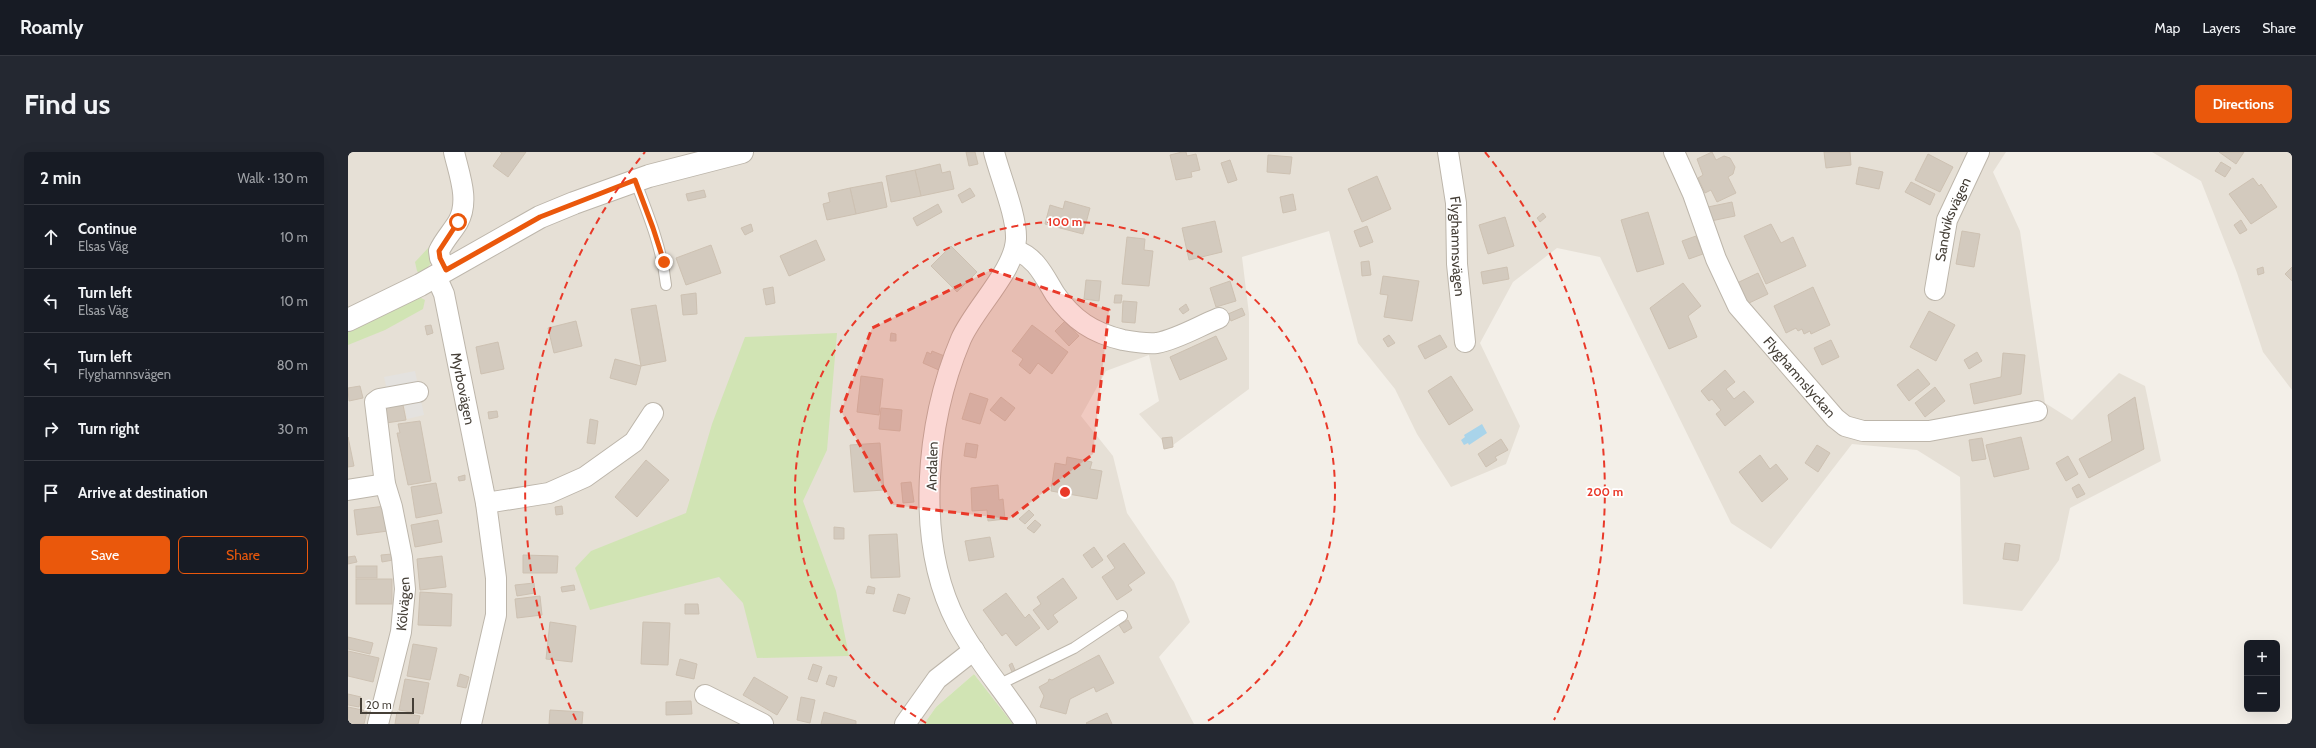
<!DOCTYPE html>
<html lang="en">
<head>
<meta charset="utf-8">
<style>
	body { margin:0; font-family:Cabin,sans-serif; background:#242831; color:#f1f3f6 }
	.controls { position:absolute; right:12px; bottom:12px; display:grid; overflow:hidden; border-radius:6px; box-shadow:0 4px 16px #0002 }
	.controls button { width:36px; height:36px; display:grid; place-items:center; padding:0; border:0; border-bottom:1px solid #363941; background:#171b24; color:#f1f3f6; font:20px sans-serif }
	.scale { position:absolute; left:12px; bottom:10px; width:54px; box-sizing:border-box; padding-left:4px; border:2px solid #453f37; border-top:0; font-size:11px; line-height:14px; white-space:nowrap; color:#453f37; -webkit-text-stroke:3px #fff; paint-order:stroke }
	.stop { position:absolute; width:12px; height:12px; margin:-9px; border:3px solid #ea580c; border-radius:50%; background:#fff }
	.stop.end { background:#ea580c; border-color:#fff; box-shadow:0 1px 4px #0008 }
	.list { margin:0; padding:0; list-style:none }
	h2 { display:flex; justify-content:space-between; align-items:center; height:52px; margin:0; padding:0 16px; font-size:17px }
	h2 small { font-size:13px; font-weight:400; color:#9ea1a6 }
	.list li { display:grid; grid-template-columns:26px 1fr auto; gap:12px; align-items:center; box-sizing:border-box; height:64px; padding:0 16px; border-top:1px solid #363941 }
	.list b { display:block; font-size:15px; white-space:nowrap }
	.list p { margin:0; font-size:13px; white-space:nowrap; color:#9ea1a6 }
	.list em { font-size:13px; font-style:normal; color:#9ea1a6 }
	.actions { display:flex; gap:8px; padding:12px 16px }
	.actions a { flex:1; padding:9px 0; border:1px solid #ea580c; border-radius:6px; text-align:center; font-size:14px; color:#ea580c }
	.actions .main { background:#ea580c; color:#fff }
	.icon { flex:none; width:22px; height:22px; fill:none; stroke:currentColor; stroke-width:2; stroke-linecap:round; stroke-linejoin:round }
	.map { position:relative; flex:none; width:1944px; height:572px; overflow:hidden; border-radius:6px }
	header { display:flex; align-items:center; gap:24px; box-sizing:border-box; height:56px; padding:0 20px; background:#171b24; border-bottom:1px solid #363941 }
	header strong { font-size:19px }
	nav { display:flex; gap:22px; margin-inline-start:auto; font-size:14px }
	.intro { display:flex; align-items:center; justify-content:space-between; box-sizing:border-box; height:96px; padding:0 24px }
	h1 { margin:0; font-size:28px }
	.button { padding:10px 18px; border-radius:6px; background:#ea580c; color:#fff; font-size:14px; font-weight:700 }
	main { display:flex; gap:24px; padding:0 24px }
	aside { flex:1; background:#171b24; border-radius:6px; box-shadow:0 4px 16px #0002 }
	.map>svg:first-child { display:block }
</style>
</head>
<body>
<header>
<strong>Roamly</strong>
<nav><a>Map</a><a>Layers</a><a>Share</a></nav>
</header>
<div class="intro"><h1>Find us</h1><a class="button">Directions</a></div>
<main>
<aside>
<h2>2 min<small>Walk · 130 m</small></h2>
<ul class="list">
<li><svg class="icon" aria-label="ahead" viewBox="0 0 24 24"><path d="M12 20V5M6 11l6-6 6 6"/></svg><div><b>Continue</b><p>Elsas Väg</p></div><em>10 m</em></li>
<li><svg class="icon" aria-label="left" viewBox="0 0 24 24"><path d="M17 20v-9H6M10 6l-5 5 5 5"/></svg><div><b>Turn left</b><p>Elsas Väg</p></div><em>10 m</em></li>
<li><svg class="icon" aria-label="left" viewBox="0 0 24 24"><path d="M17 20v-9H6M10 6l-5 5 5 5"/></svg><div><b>Turn left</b><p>Flyghamnsvägen</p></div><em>80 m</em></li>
<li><svg class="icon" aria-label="right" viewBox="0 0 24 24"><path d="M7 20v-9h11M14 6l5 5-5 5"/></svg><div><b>Turn right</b></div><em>30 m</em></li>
<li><svg class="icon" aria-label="arrive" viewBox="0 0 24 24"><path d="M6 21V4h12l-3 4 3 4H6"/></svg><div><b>Arrive at destination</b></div></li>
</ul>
<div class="actions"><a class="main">Save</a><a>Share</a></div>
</aside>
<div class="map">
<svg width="1944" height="572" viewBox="0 0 1944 572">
	<rect width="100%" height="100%" fill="#f3efe8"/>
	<g fill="#e6e0d6">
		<path d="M 0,0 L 1658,0 L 1645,20 L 1672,79 L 1697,251 L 1724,268 L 1771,221 L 1797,234 L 1813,309 L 1722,356 L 1711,408 L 1674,459 L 1615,452 L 1612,325 L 1569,298 L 1504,292 L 1423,397 L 1383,371 L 1252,105 L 1209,96 L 1165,130 L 1132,191 L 1172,274 L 1158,312 L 1103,335 L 1069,282 L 1047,237 L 1010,191 L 981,79 L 894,105 L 901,162 L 901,237 L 821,296 L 791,262 L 811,249 L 801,203 L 758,219 L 733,264 L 765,304 L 779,361 L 826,430 L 842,470 L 811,505 L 846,572 L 665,572 L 626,522 L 588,555 L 576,572 L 0,572 Z"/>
		<path d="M 1804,0 L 1944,0 L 1944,238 L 1915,200 L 1889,121 L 1853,29 Z"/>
	</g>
	<g fill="#d1e4b4">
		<path d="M 82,94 L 83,111 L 77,119 L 71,121 L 69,119 L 67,110 Z"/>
		<path d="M 71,145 L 77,148 L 75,157 L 37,178 L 0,193 L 0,178 Z"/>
		<path d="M 489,181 L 479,298 L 455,349 L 488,439 L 501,504 L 409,506 L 395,451 L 371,425 L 242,458 L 227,416 L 243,399 L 338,361 L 364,272 L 397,185 Z"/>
		<path d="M 626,522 L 665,572 L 576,572 L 588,555 Z"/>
	</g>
	<path fill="#e4e2df" d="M 67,219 L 76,263 L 59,267 L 53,235 L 39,238 L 36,225 Z"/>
	<path fill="#a9d4ea" d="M 1134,272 L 1139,281 L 1121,293 L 1120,291 L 1116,293 L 1113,288 L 1117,285 L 1116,283 Z"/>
	<g fill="#d3cabe" stroke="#cdc1b2">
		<path d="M 152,0 L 178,0 L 160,25 L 145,14 L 154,1 Z"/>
		<path d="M 618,0 L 627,0 L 630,12 L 621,14 Z"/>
		<path d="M 834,0 L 838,0 L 839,4 L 848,2 L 852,18 L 843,20 L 844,25 L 828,28 L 822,3 Z"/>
		<path d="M 1364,0 L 1368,8 L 1376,4 L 1382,6 L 1387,15 L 1385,22 L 1380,25 L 1388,41 L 1369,50 L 1363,38 L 1357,41 L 1350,26 L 1355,23 L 1349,7 Z"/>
		<path d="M 1476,0 L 1502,0 L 1503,13 L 1478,16 Z"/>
		<path d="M 1871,0 L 1896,0 L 1888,12 Z"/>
		<path d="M 1580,2 L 1605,15 L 1592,40 L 1567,28 Z"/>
		<path d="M 920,3 L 944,5 L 942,22 L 919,20 Z"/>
		<path d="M 882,8 L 889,28 L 880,31 L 873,11 Z"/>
		<path d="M 1873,10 L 1883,16 L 1877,25 L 1867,19 Z"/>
		<path d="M 592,12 L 594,21 L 602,19 L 606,37 L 573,44 L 567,18 Z"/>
		<path d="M 1511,15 L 1535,20 L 1531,37 L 1508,32 Z"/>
		<path d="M 567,18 L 573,44 L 543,50 L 538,24 Z"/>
		<path d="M 1029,24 L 1043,57 L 1014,70 L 1000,37 Z"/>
		<path d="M 1905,26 L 1911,34 L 1913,32 L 1929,55 L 1903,72 L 1881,42 Z"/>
		<path d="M 534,30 L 539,55 L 508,62 L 502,36 Z"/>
		<path d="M 1563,30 L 1587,42 L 1582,53 L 1557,40 Z"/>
		<path d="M 502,36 L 508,62 L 479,68 L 475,52 L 482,50 L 480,41 Z"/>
		<path d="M 622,36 L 627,44 L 614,51 L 610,43 Z"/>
		<path d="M 356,38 L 358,45 L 340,49 L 338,42 Z"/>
		<path d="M 945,42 L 948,58 L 935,61 L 932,45 Z"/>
		<path d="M 717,49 L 742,56 L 735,82 L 697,72 L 702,53 L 715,57 Z"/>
		<path d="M 1384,50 L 1387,64 L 1358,70 L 1355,56 Z"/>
		<path d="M 590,52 L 594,60 L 569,74 L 565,66 Z"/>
		<path d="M 1300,60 L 1316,112 L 1289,120 L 1273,68 Z"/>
		<path d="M 1195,61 L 1198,65 L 1192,70 L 1189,66 Z"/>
		<path d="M 1157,65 L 1166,94 L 1140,102 L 1131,73 Z"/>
		<path d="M 1893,68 L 1899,78 L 1892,82 L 1886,73 Z"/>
		<path d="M 867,69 L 874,100 L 841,108 L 834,76 Z"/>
		<path d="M 403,72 L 405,79 L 397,83 L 393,76 Z"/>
		<path d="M 1423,72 L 1433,91 L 1445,85 L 1458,114 L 1418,132 L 1396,84 Z"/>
		<path d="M 1019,74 L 1025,90 L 1012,95 L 1006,79 Z"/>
		<path d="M 1614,79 L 1632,82 L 1626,115 L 1608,112 Z"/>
		<path d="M 1348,84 L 1355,102 L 1341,107 L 1334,89 Z"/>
		<path d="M 779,85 L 797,87 L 796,98 L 805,99 L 801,134 L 774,132 Z"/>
		<path d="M 468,88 L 477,108 L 441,124 L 432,104 Z"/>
		<path d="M 363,93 L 373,121 L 338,133 L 328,106 Z"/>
		<path d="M 603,94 L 629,120 L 609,140 L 583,114 Z"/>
		<path d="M 1021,109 L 1023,123 L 1014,124 L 1013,110 Z"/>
		<path d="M 1159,115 L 1161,127 L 1135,132 L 1133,120 Z"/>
		<path d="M 1915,115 L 1916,121 L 1910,123 L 1909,117 Z"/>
		<path d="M 1944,115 L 1944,129 L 1937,122 Z"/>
		<path d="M 1410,121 L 1420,142 L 1399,152 L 1389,131 Z"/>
		<path d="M 1035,124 L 1071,129 L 1064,169 L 1036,165 L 1040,143 L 1032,142 Z"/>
		<path d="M 738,128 L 753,129 L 751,149 L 736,147 Z"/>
		<path d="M 882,129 L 888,149 L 868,155 L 862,136 Z"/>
		<path d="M 1335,131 L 1353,154 L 1340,164 L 1349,185 L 1321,197 L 1302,156 Z"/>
		<path d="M 425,135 L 427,151 L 418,153 L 415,137 Z"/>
		<path d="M 1465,135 L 1482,173 L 1463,182 L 1462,179 L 1456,182 L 1454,177 L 1450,179 L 1448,176 L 1438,181 L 1426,154 Z"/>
		<path d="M 348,141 L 349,162 L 335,163 L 333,143 Z"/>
		<path d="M 767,143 L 774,143 L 773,151 L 766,151 Z"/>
		<path d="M 775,149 L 789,150 L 787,171 L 774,170 Z"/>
		<path d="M 838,152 L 841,158 L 835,162 L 831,157 Z"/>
		<path d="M 308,153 L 318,209 L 293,214 L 283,157 Z"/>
		<path d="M 894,156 L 897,163 L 883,169 L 880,162 Z"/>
		<path d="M 1581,159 L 1607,173 L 1588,209 L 1562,195 Z"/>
		<path d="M 228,169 L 234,194 L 206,201 L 200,176 Z"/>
		<path d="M 717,169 L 731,184 L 721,194 L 707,179 Z"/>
		<path d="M 83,173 L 85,181 L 79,183 L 77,174 Z"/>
		<path d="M 684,173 L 720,200 L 704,222 L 690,211 L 682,222 L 671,213 L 675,207 L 664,199 Z"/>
		<path d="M 543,181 L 548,182 L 548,189 L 542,189 Z"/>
		<path d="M 1041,183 L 1047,191 L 1040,195 L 1035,187 Z"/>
		<path d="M 1092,183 L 1099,195 L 1077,207 L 1070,194 Z"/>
		<path d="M 868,184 L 879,207 L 832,228 L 822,205 Z"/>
		<path d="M 1483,188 L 1491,205 L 1474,213 L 1466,196 Z"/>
		<path d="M 150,190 L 156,217 L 133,222 L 128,195 Z"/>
		<path d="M 584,199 L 599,205 L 593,219 L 575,211 L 579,200 L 583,202 Z"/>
		<path d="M 1629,200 L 1634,209 L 1621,217 L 1616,208 Z"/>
		<path d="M 1655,201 L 1677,203 L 1673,242 L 1626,252 L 1622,232 L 1653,225 Z"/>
		<path d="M 267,207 L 293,214 L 288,233 L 262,226 Z"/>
		<path d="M 1570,217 L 1582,232 L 1561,249 L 1549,233 Z"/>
		<path d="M 1377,218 L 1387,230 L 1378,237 L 1386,247 L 1396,239 L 1406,250 L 1377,274 L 1368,262 L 1373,258 L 1364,247 L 1361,249 L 1353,239 Z"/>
		<path d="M 513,224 L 535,227 L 531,263 L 509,260 Z"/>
		<path d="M 1103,224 L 1125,258 L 1101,273 L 1080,239 Z"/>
		<path d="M 12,234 L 15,246 L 1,249 L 0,236 Z"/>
		<path d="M 1587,235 L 1597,249 L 1577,265 L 1567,251 Z"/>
		<path d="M 622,241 L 640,247 L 632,272 L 614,267 Z"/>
		<path d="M 653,245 L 667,256 L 657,269 L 642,258 Z"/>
		<path d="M 1787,245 L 1796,297 L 1741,326 L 1731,307 L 1764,289 L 1760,263 Z"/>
		<path d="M 54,248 L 58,268 L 38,271 L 35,252 Z"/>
		<path d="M 533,256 L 554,258 L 552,279 L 531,277 Z"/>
		<path d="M 149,259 L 150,265 L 141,267 L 140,260 Z"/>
		<path d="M 242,267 L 250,269 L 247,292 L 239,291 Z"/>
		<path d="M 72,269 L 83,329 L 60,333 L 49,281 L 52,281 L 50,272 Z"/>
		<path d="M 0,285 L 6,314 L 0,315 Z"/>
		<path d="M 824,285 L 825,295 L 816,297 L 814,286 Z"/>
		<path d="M 1673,285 L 1681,317 L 1646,325 L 1638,293 Z"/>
		<path d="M 1634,286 L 1638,307 L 1624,309 L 1621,288 Z"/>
		<path d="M 1153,287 L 1160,298 L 1147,305 L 1149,308 L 1138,315 L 1130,302 Z"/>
		<path d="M 532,291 L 536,338 L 506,340 L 502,293 Z"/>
		<path d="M 618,291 L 630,293 L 628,306 L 616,304 Z"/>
		<path d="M 1469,293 L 1482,301 L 1470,320 L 1457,311 Z"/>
		<path d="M 1412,303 L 1422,317 L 1428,312 L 1440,327 L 1414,350 L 1391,320 Z"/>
		<path d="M 1720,304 L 1730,322 L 1718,329 L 1708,311 Z"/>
		<path d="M 719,305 L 744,310 L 742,317 L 754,319 L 749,347 L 703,339 L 707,311 L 718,313 Z"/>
		<path d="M 298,308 L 321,328 L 289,365 L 267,345 Z"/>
		<path d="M 117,323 L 117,328 L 111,329 L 110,325 Z"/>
		<path d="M 563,330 L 566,350 L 555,351 L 553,331 Z"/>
		<path d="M 88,331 L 94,361 L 68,366 L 63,335 Z"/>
		<path d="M 1731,332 L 1737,342 L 1729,346 L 1724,336 Z"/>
		<path d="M 650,333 L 651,348 L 655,347 L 657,367 L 640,369 L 639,358 L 624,359 L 623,336 Z"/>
		<path d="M 37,354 L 40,379 L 9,383 L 6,358 Z"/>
		<path d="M 214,354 L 215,362 L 208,363 L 207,355 Z"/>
		<path d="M 681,358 L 686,363 L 677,372 L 671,367 Z"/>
		<path d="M 90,368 L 94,390 L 67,395 L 63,373 Z"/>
		<path d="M 687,368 L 693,373 L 686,381 L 679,376 Z"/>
		<path d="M 486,375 L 496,376 L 496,387 L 486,387 Z"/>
		<path d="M 549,382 L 552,425 L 523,426 L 521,383 Z"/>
		<path d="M 642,385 L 646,405 L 621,409 L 617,389 Z"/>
		<path d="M 776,391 L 797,421 L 780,433 L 784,438 L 769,448 L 754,425 L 767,416 L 759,404 Z"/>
		<path d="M 1657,391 L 1672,393 L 1670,409 L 1655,407 Z"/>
		<path d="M 746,395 L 755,408 L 744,416 L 735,403 Z"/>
		<path d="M 44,402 L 45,408 L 34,410 L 33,403 Z"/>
		<path d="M 175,403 L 210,404 L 209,421 L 175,421 Z"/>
		<path d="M 7,404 L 9,410 L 0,412 L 0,405 Z"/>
		<path d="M 94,404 L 98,435 L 72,438 L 69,407 Z"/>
		<rect x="8" y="414" width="21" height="12"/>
		<path d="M 715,426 L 729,446 L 705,463 L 710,470 L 700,478 L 685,458 L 693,452 L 689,445 Z"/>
		<rect x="8" y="427" width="36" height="25"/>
		<path d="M 186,431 L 187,441 L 169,444 L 167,433 Z"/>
		<path d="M 226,433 L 227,438 L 214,440 L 213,435 Z"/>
		<path d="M 520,434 L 527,436 L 526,442 L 518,441 Z"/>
		<path d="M 72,440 L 104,442 L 103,474 L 70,473 Z"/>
		<path d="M 658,441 L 677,466 L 681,462 L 692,476 L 668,494 L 658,481 L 654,484 L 635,458 Z"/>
		<path d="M 550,442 L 562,446 L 557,462 L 545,459 Z"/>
		<path d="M 192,444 L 194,463 L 169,466 L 167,447 Z"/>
		<path d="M 337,452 L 350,452 L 351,462 L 337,462 Z"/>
		<path d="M 780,468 L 784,476 L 776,481 L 771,473 Z"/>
		<path d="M 202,470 L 228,474 L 224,510 L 198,507 Z"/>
		<path d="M 295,470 L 322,471 L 320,513 L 293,512 Z"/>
		<path d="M 0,485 L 25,491 L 22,502 L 0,497 Z"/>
		<path d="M 65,492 L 89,496 L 82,528 L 59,524 Z"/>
		<path d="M 0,499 L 31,506 L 25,530 L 0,524 Z"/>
		<path d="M 751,503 L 766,531 L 748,540 L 746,535 L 722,547 L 718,562 L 692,555 L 696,544 L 691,535 L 700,530 L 701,527 L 704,528 Z"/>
		<path d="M 332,507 L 349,512 L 346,527 L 328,523 Z"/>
		<path d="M 664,511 L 667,518 L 664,520 L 661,513 Z"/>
		<path d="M 465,512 L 474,515 L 469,530 L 460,527 Z"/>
		<path d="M 112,522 L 121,525 L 118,536 L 109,534 Z"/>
		<path d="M 481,523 L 489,525 L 486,535 L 478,532 Z"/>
		<path d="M 406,525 L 440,545 L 429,563 L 395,543 Z"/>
		<path d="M 57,527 L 81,531 L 75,562 L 51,558 Z"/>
		<path d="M 0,542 L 13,545 L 11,555 L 0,553 Z"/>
		<path d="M 453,545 L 467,548 L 462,571 L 449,568 Z"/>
		<path d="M 343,549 L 344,562 L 318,563 L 318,550 Z"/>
		<path d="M 0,555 L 19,559 L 16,572 L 0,572 Z"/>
		<path d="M 202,558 L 235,560 L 234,572 L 201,572 Z"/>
		<path d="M 49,560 L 72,564 L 70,572 L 47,572 Z"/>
		<path d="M 476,560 L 508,569 L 508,572 L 473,572 Z"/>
		<path d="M 759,561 L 764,572 L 739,572 L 738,571 Z"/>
	</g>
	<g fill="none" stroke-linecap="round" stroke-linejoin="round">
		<defs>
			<g id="service">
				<path d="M 287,28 C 300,62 314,96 318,133"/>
				<path d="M 650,533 L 726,496 L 774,464"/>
			</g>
			<g id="minor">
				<path d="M 646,0 C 652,24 669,64 668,87 C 667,118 626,157 613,187 C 578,270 566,389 609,471 C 628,507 656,538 678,572"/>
				<path id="s1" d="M 1100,0 L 1108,51 L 1109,112 L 1117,190"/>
				<path id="s2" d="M 1326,0 L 1345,42 L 1368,107 L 1390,154 L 1487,266 L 1497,274 L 1515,279 L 1581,279 L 1689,259"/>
				<path d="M 667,98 C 688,105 696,124 707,142 C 725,168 745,181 775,188 C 786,190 798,192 809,191 C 830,187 851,174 871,166"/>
				<path d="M 99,118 L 92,106 L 91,99 C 96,88 104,80 110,70 C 122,49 111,22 106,0"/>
				<path id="s3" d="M 88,124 L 96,142 L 138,351 L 148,426 L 148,463 L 123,572"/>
				<path id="s4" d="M 1587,138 L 1599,68 L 1631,0"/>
				<path d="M 0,338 L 37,332"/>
				<path d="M 138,351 L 201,341 L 237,325 L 286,290 L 305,261"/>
				<path d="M 357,543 L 415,572"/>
				<path id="s5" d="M 30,572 L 53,480 L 57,437 L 54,405 L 44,355 L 37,332 L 27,250 L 31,247 L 70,240"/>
				<path d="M 557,572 L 589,527 L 626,498"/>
			</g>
			<path id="tertiary" d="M 0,168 L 72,133 L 192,65 L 226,51 L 301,24 L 394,0"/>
		</defs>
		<use href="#service" stroke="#bdb6ab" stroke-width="12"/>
		<use href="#minor" stroke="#bdb6ab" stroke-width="22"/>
		<use href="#tertiary" stroke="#bdb6ab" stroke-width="24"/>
		<use href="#service" stroke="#fff" stroke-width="10"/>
		<use href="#minor" stroke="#fff" stroke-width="20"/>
		<use href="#tertiary" stroke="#fff" stroke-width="22"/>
	</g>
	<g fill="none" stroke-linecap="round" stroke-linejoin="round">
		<path stroke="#ea580c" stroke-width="5" d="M 110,70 L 91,99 L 92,106 L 98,118 L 192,65 L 287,28 L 305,76 L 316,110"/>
	</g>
	<path fill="#e93929" fill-opacity="0.2" stroke="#e93929" stroke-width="3" stroke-dasharray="8 5" stroke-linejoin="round" d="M 643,118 L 761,158 L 745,302 L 661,367 L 545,353 L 493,259 L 524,176 Z"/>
	<g fill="none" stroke="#e93929" stroke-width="2" stroke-dasharray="7 5">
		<path d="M578 571A270 270 0 1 1 856 571"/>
		<path d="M228 568A540 540 0 0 1 297 0M1137 0A540 540 0 0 1 1206 568"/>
	</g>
	<g text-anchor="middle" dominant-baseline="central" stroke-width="3.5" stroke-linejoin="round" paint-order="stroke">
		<g font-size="14" fill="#453f37" stroke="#fff">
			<text stroke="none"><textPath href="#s4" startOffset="73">Sandviksvägen</textPath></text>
			<text stroke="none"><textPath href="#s1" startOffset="95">Flyghamnsvägen</textPath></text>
			<text stroke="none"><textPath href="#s2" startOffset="261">Flyghamnslyckan</textPath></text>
			<text stroke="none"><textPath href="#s3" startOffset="116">Myrbovägen</textPath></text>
			<text transform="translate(584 314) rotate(-88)">Andalen</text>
			<text stroke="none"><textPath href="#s5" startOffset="123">Kölvägen</textPath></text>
		</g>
	</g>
	<circle cx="717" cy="340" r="6" fill="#e93929" stroke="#fff" stroke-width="2"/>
	<g font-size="12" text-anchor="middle" font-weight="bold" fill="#e93929" stroke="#fff" stroke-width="3.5" stroke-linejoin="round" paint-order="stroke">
		<text x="717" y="74">100 m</text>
		<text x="1257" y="344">200 m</text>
	</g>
</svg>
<div class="controls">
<button>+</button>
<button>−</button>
</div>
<div class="scale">20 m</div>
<div class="stop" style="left:110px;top:70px"></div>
<div class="stop end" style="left:316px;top:110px"></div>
</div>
</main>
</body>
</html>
